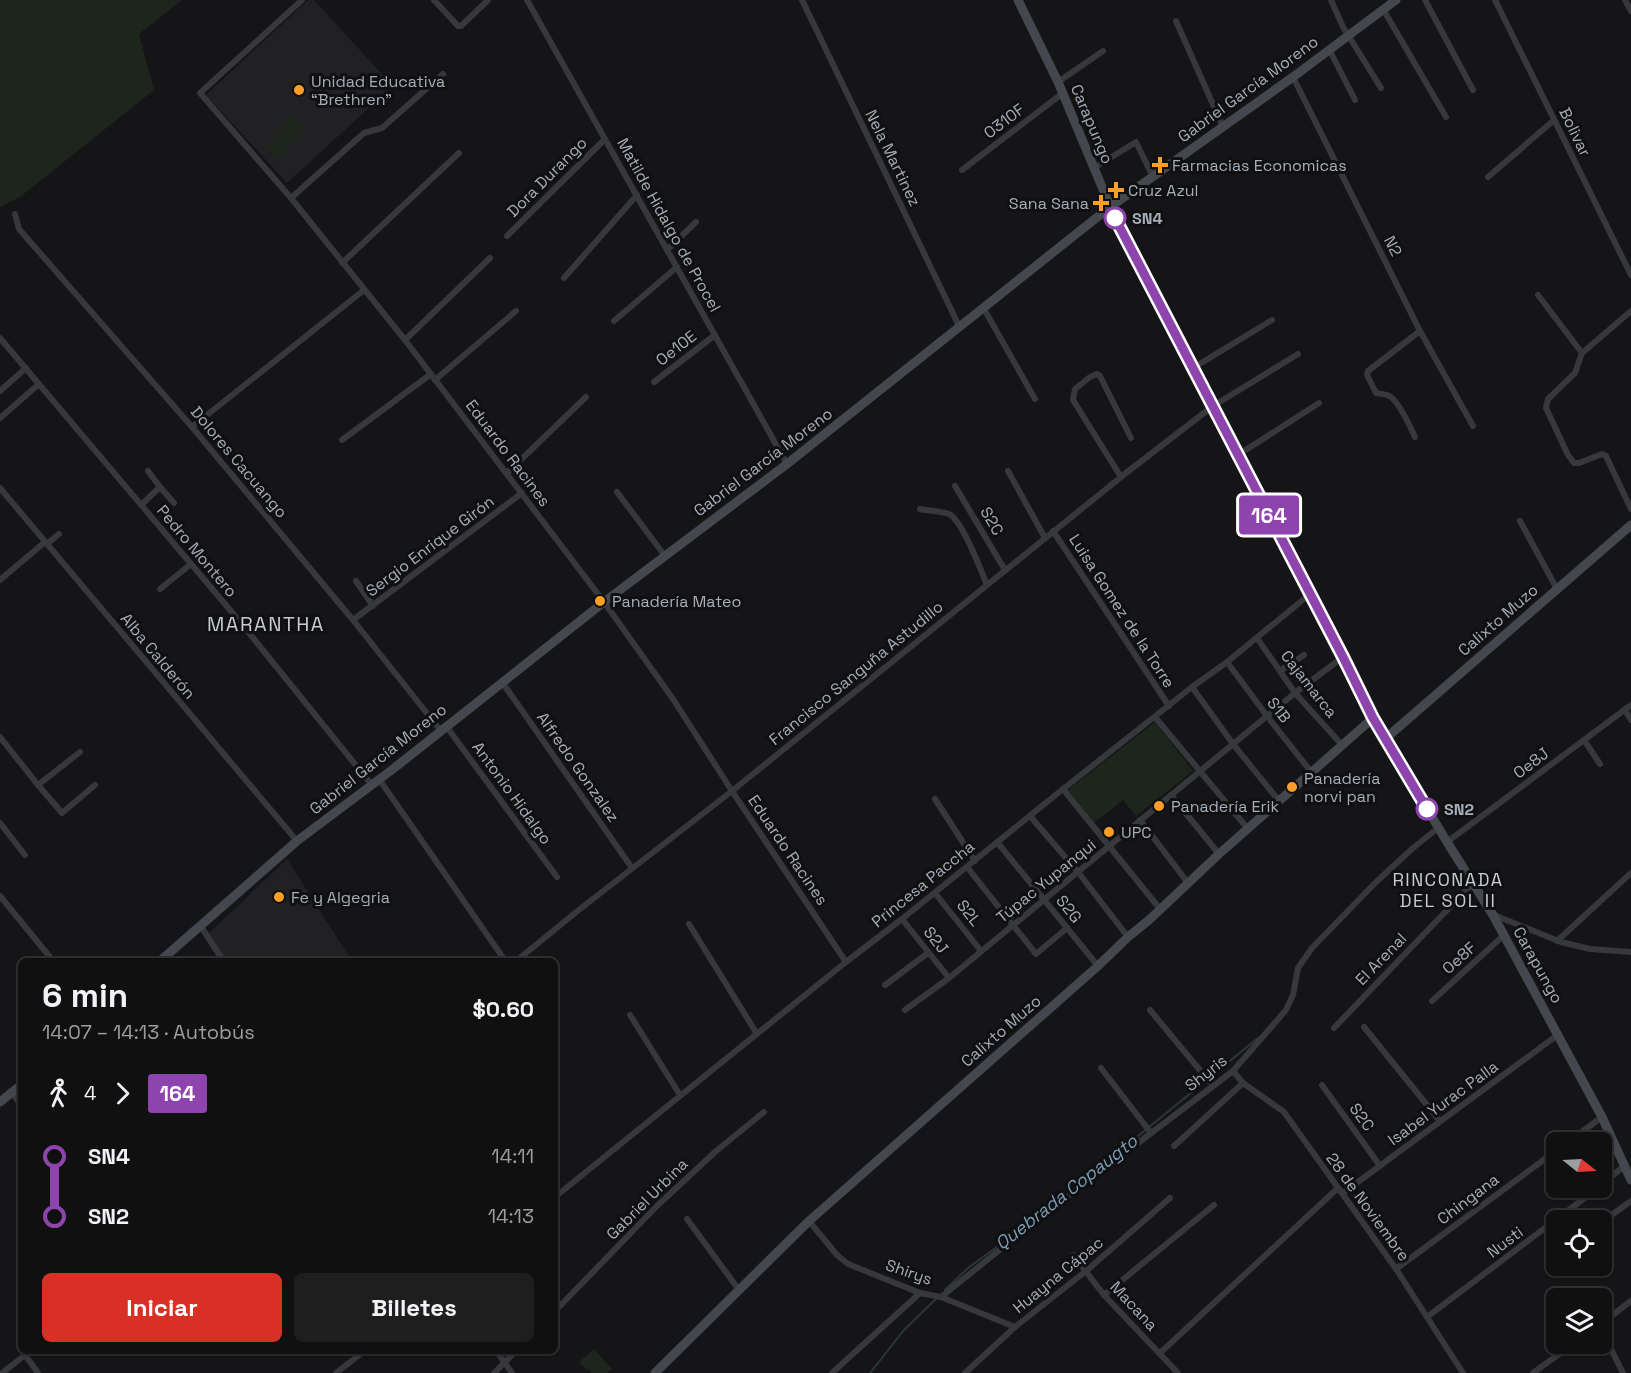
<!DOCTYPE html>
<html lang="es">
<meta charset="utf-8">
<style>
:root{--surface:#101011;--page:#1e1e1f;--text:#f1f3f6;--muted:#9c9d9f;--line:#303031;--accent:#d93025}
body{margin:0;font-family:"Space Grotesk",sans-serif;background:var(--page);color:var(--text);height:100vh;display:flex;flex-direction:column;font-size:22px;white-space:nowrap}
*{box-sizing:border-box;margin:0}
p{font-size:20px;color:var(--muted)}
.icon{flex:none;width:33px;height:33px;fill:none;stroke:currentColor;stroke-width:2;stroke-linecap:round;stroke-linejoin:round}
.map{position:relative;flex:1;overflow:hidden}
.sheet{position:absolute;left:18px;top:958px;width:540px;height:396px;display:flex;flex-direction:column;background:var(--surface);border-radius:9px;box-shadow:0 2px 4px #0004,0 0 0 2px var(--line)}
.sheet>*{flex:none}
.badge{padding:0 12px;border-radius:4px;font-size:21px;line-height:39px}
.needle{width:39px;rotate:108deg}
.fabs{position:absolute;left:1546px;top:1132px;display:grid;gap:12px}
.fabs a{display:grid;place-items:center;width:66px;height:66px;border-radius:9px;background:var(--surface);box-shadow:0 2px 4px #0004,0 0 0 2px var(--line);font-size:30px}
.map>.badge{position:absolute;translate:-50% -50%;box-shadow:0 0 0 3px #fff}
.legs{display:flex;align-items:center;gap:9px;height:66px;padding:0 24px;font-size:20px}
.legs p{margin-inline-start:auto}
.head{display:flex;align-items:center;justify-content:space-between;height:102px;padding:0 24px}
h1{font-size:33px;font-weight:600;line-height:45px}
.primary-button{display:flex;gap:12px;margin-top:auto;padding:12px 24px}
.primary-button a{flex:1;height:69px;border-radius:9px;background:var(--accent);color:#fff;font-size:24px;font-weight:600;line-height:69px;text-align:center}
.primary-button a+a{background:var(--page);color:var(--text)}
ul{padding:0 24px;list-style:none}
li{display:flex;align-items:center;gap:21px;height:60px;font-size:22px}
li i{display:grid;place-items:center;width:9px;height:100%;margin:0 8px;background:currentColor}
li i::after{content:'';width:15px;height:15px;margin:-8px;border:4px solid;border-radius:50%;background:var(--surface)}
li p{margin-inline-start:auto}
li:first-child i{background:linear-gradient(#0000 50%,currentColor 0)}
li:last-child i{background:linear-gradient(currentColor 50%,#0000 0)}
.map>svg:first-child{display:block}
.built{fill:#212124}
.green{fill:#1d251d}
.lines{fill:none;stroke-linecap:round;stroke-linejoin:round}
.stream{stroke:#2a363c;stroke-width:2}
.street{stroke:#36383c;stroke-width:6}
.secondary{stroke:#44474d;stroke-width:9}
.line-1-casing{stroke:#fff;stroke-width:14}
.line-1{stroke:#8e44ad;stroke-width:9}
.poi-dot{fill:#fd9f27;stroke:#101012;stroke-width:2}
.stop-1-dot{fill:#fff;stroke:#8e44ad;stroke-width:3}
.labels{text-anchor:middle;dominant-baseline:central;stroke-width:6;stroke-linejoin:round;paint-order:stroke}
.poi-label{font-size:16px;fill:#a6aeb8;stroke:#101012;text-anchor:start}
.street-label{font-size:16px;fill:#a6aeb8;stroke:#101012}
.stop-label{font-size:16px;font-weight:bold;fill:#a6aeb8;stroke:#101012;text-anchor:start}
.neighbourhood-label{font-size:18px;letter-spacing:1.5px;fill:#c7ccd4;stroke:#101012}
.water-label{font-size:18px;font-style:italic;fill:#7ba0b5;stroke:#101012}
.quarter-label{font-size:20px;letter-spacing:1.5px;fill:#c7ccd4;stroke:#101012}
</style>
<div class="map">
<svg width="1631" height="1373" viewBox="0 0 1631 1373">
<rect width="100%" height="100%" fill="#151517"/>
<g class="built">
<polygon points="308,0 314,0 393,86 287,183 206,95"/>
<polygon points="287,859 352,961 224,961 207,935"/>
</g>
<g class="green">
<polygon points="0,0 182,0 139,34 154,90 20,197 0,207"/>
<polygon points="293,115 306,129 280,159 265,148"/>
<polygon points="1155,722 1193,771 1136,816 1123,800 1094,823 1068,790"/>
<polygon points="594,1349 612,1369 607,1373 592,1373 589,1369 587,1370 579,1362"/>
</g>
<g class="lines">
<g class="stream">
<polyline points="1077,1186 1258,1038"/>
<polyline points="945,1290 968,1268 1020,1230"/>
<polyline points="870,1373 904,1330 937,1298"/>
</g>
<g class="street">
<polyline points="302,0 200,93 291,198 405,340 604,602 673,699 732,791 846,962"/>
<polyline points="434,0 458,26 461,26 488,0"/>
<polyline points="527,0 787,464"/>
<polyline points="802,0 960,328"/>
<polyline points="1331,0 1343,27 1381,88"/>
<polyline points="1425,0 1473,90"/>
<polyline points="1495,0 1631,275"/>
<polyline points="1625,0 1631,11"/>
<polyline points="1383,9 1446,117"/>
<polyline points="1176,21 1223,127"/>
<polyline points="1329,49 1355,100"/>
<polyline points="1293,77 1420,331 1473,426"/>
<polyline points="1058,82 1103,51"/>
<polyline points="1094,168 1136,142 1153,177"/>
<polyline points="962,170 1063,93"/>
<polyline points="1488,177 1554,120"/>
<polyline points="291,198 364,133 382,128 443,74"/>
<polyline points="15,214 19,229 192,427 353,620 441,731"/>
<polyline points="507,236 605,139"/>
<polyline points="667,250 696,222"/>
<polyline points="342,263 459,153"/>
<polyline points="564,278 637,195"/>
<polyline points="1538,295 1582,353"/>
<polyline points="984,309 1035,399"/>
<polyline points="1631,311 1582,353 1575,373 1548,399 1546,408 1568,455 1574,463 1579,463 1602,454 1606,456 1631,509"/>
<polyline points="614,321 677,267"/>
<polyline points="0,338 241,623 371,784"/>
<polyline points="405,340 490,258"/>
<polyline points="1193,368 1272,320"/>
<polyline points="435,380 516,311"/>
<polyline points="654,382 715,335"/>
<polyline points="0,391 26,368"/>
<polyline points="0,418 39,384"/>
<polyline points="192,427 364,290"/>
<path d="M 1415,437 C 1410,426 1400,404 1391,397 C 1387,394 1381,394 1376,393 L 1367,375 L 1368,371 L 1420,331"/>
<polyline points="342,440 431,374"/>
<polyline points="1238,455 1319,403"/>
<polyline points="148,471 160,487"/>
<polyline points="1008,471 1045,538"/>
<polyline points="507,473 586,397"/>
<polyline points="1121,477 1073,400 1075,389 1090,377 1097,374 1100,376 1131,438"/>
<polyline points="955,486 1005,570"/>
<polyline points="0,488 297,841"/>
<polyline points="617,492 665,556"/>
<polyline points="141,505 160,487 174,503"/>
<path d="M 920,509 C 929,511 940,511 949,514 C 962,520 981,570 987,585"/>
<polyline points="1520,521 1557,589"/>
<polyline points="1053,531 1169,706"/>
<polyline points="47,544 59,534"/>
<polyline points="0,580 45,542"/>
<polyline points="356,581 373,606"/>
<polyline points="160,589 191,564"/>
<polyline points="353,620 522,493"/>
<polyline points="1257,638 1295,693 1342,745"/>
<polyline points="1227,662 1267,716 1312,773"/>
<polyline points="1280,671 1304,655"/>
<polyline points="502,682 632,868"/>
<polyline points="1192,687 1233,744 1279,801"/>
<polyline points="1625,710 1631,720"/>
<polyline points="1155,717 1248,829"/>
<polyline points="446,726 557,877"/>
<polyline points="0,737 38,785 62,813 95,785"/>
<polyline points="1584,740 1600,764"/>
<polyline points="379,779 506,962"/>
<polyline points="38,785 80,752"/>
<polyline points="1063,789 1160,909"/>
<polyline points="1171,795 1219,854"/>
<polyline points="935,799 975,861"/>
<polyline points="1030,816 1078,872 1128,937"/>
<polyline points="1140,820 1188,883"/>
<polyline points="0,823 25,855"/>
<polyline points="997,842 1098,966"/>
<polyline points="1447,842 1631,705"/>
<polyline points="967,867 1036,954 1067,928"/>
<polyline points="935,893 981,951"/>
<polyline points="0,896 54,962"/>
<polyline points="1494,915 1561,942 1590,949 1631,952"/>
<polyline points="902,919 949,978"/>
<polyline points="689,924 757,1034"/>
<polyline points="200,925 224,962"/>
<polyline points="1557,941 1631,873"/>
<polyline points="515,962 580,909 732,791 1126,473 1213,406 1298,354"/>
<polyline points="885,985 928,953"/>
<polyline points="1432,1001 1504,935"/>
<polyline points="905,1010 949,978 1295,693 1343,657"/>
<polyline points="1150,1010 1213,1086"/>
<polyline points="630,1015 680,1095"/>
<polyline points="1364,1027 1440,1121"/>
<polyline points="1334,1028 1473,883"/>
<polyline points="1101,1068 1151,1133"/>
<polyline points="1233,1071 1243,1083 1284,1112 1396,1269 1463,1373"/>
<polyline points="1322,1085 1380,1166"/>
<polyline points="12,1092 21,1106"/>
<polyline points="1567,1143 1602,1117"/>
<polyline points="1174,1146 1243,1083"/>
<polyline points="1602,1185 1625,1165"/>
<polyline points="1343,1193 1559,1034"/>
<polyline points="555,1197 846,962 902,919 1063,789 1192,687 1227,662 1310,594"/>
<polyline points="687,1219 739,1290"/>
<polyline points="809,1221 837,1255 848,1264 920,1293 941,1297 1015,1327"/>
<polyline points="1602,1222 1631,1201"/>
<polyline points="1073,1255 1104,1295 1178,1373"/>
<polyline points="1396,1269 1557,1150"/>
<polyline points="1104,1295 1214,1205"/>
<polyline points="941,1297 1043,1215 1233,1071 1286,1010 1293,995 1298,968 1312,948 1375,883 1413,848 1438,828"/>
<polyline points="555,1311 658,1205 715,1152 764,1112"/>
<polyline points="1427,1317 1598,1188"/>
<polyline points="1602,1323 1631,1301"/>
<polyline points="1602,1331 1623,1373"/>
<polyline points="497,1352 512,1373"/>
<polyline points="1160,1353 1338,1188"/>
<polyline points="25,1355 38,1373"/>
<polyline points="2,1373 29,1352"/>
<polyline points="336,1373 363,1352"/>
<polyline points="494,1373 515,1352"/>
<polyline points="832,1373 920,1293"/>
<polyline points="965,1373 1015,1327 1086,1271 1170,1198"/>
<polyline points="1533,1373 1573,1344"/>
</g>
<g class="secondary">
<polyline points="1018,0 1058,82 1115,218 1343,657 1373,718 1447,842 1493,915 1602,1117 1631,1180"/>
<polyline points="1385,739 1631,525"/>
<polyline points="159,962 297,841 393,769 604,602 787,464 1110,207 1293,77 1396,0"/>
<polyline points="0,1102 21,1085"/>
<polyline points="655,1373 809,1221 1098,966 1128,937 1149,920 1219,854 1373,718"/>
</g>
</g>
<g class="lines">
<g class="line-1-casing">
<polyline id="line-1" points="1115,218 1343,657 1373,718 1427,809"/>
</g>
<use href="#line-1" class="line-1"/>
</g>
<g class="poi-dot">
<circle cx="299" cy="90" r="6"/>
<path d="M1157 156h6v6h6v6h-6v6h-6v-6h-6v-6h6z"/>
<path d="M1113 181h6v6h6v6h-6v6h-6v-6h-6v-6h6z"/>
<path d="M1098 194h6v6h6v6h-6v6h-6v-6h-6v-6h6z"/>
<circle cx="600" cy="601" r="6"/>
<circle cx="1292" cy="787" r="6"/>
<circle cx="1159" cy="806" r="6"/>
<circle cx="1109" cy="832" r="6"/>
<circle cx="279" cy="897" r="6"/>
</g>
<g class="stop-1-dot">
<circle cx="1115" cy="218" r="10"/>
<circle cx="1427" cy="809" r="10"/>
</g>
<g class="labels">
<g class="poi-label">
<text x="311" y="81">Unidad Educativa<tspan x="311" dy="18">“Brethren”</tspan></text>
<text x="1172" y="165">Farmacias Economicas</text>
<text x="1128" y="190">Cruz Azul</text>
<text x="1089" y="203" text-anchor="end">Sana Sana</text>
<text x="612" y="601">Panadería Mateo</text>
<text x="1304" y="778">Panadería<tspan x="1304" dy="18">norvi pan</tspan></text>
<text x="1171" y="806">Panadería Erik</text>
<text x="1121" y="832">UPC</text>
<text x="291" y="897">Fe y Algegria</text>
</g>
<g class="street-label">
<text transform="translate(1248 89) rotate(-36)">Gabriel García Moreno</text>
<text transform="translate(1004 121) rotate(-37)">O310F</text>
<text transform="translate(1092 124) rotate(67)">Carapungo</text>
<text transform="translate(1575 132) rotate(64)">Bolivar</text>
<text transform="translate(893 158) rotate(64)">Nela Martinez</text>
<text transform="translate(547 177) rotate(-45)">Dora Durango</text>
<text transform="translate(669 225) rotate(61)">Matilde Hidalgo de Procel</text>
<text transform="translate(1393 246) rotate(63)">N2</text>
<text transform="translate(676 348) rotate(-38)">Oe10E</text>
<text transform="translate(508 453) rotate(53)">Eduardo Racines</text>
<text transform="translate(239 462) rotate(50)">Dolores Cacuango</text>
<text transform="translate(763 462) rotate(-37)">Gabriel García Moreno</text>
<text transform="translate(992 521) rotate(60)">S2C</text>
<text transform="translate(430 546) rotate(-37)">Sergio Enrique Girón</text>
<text transform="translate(197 551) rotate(50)">Pedro Montero</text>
<text transform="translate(1122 611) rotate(57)">Luisa Gomez de la Torre</text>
<text transform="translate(1498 620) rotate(-41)">Calixto Muzo</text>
<text transform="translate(158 656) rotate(50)">Alba Calderón</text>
<text transform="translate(856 673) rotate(-39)">Francisco Sanguña Astudillo</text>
<text transform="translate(1309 684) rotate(52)">Cajamarca</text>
<text transform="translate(1279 710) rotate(52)">S1B</text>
<text transform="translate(378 759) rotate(-38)">Gabriel García Moreno</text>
<text transform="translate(1531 763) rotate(-37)">Oe8J</text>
<text transform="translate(578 767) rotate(55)">Alfredo Gonzalez</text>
<text transform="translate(512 793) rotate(54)">Antonio Hidalgo</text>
<text transform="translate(788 850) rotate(56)">Eduardo Racines</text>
<text transform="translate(1046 881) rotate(-39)">Túpac Yupanqui</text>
<text transform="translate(923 884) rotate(-39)">Princesa Paccha</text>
<text transform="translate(1069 909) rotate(51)">S2G</text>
<text transform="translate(969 913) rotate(52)">S2L</text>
<text transform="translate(936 940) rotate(52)">S2J</text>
<text transform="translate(1459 958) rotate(-42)">Oe8F</text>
<text transform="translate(1381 959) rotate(-46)">El Arenal</text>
<text transform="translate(1538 965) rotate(61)">Carapungo</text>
<text transform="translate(1001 1031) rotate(-41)">Calixto Muzo</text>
<text transform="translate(1206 1073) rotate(-38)">Shyris</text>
<text transform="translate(1443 1103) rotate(-36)">Isabel Yurac Palla</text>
<text transform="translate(1362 1117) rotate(54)">S2C</text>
<text transform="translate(647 1199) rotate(-45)">Gabriel Urbina</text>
<text transform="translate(1468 1199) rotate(-37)">Chingana</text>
<text transform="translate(1368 1207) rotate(54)">28 de Noviembre</text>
<text transform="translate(1505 1242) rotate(-37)">Nusti</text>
<text transform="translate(909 1272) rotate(19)">Shirys</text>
<text transform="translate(1058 1275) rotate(-39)">Huayna Cápac</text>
<text transform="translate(1134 1306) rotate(47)">Macana</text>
</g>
<g class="stop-label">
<text x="1132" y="218">SN4</text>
<text x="1444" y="809">SN2</text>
</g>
<g class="neighbourhood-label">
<text x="1448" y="879">RINCONADA<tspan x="1448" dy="21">DEL SOL II</tspan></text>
</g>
<g class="water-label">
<text transform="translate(1066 1192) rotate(-38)">Quebrada Copaugto</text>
</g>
<g class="quarter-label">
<text x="266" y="624">MARANTHA</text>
</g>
</g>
</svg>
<div class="fabs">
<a><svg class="needle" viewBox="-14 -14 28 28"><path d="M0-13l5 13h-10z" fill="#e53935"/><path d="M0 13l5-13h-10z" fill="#9c9d9f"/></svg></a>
<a><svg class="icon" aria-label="locate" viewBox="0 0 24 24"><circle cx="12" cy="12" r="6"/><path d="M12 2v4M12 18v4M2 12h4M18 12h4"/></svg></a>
<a><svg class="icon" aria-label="layers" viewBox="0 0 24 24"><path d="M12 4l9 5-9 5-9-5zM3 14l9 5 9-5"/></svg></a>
</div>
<b class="badge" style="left:1269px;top:515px;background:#8e44ad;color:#fff">164</b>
<section class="sheet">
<div class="head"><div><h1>6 min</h1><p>14:07 – 14:13 · Autobús</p></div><b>$0.60</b></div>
<div class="legs"><svg class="icon" aria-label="walk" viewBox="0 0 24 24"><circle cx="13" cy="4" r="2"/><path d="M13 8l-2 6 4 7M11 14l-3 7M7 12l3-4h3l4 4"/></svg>4<svg class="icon" aria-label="forward" viewBox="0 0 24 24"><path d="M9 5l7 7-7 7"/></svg><b class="badge" style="background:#8e44ad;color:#fff">164</b></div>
<ul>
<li><i style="color:#8e44ad"></i><b>SN4</b><p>14:11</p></li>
<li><i style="color:#8e44ad"></i><b>SN2</b><p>14:13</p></li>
</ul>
<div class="primary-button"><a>Iniciar</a><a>Billetes</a></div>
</section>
</div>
